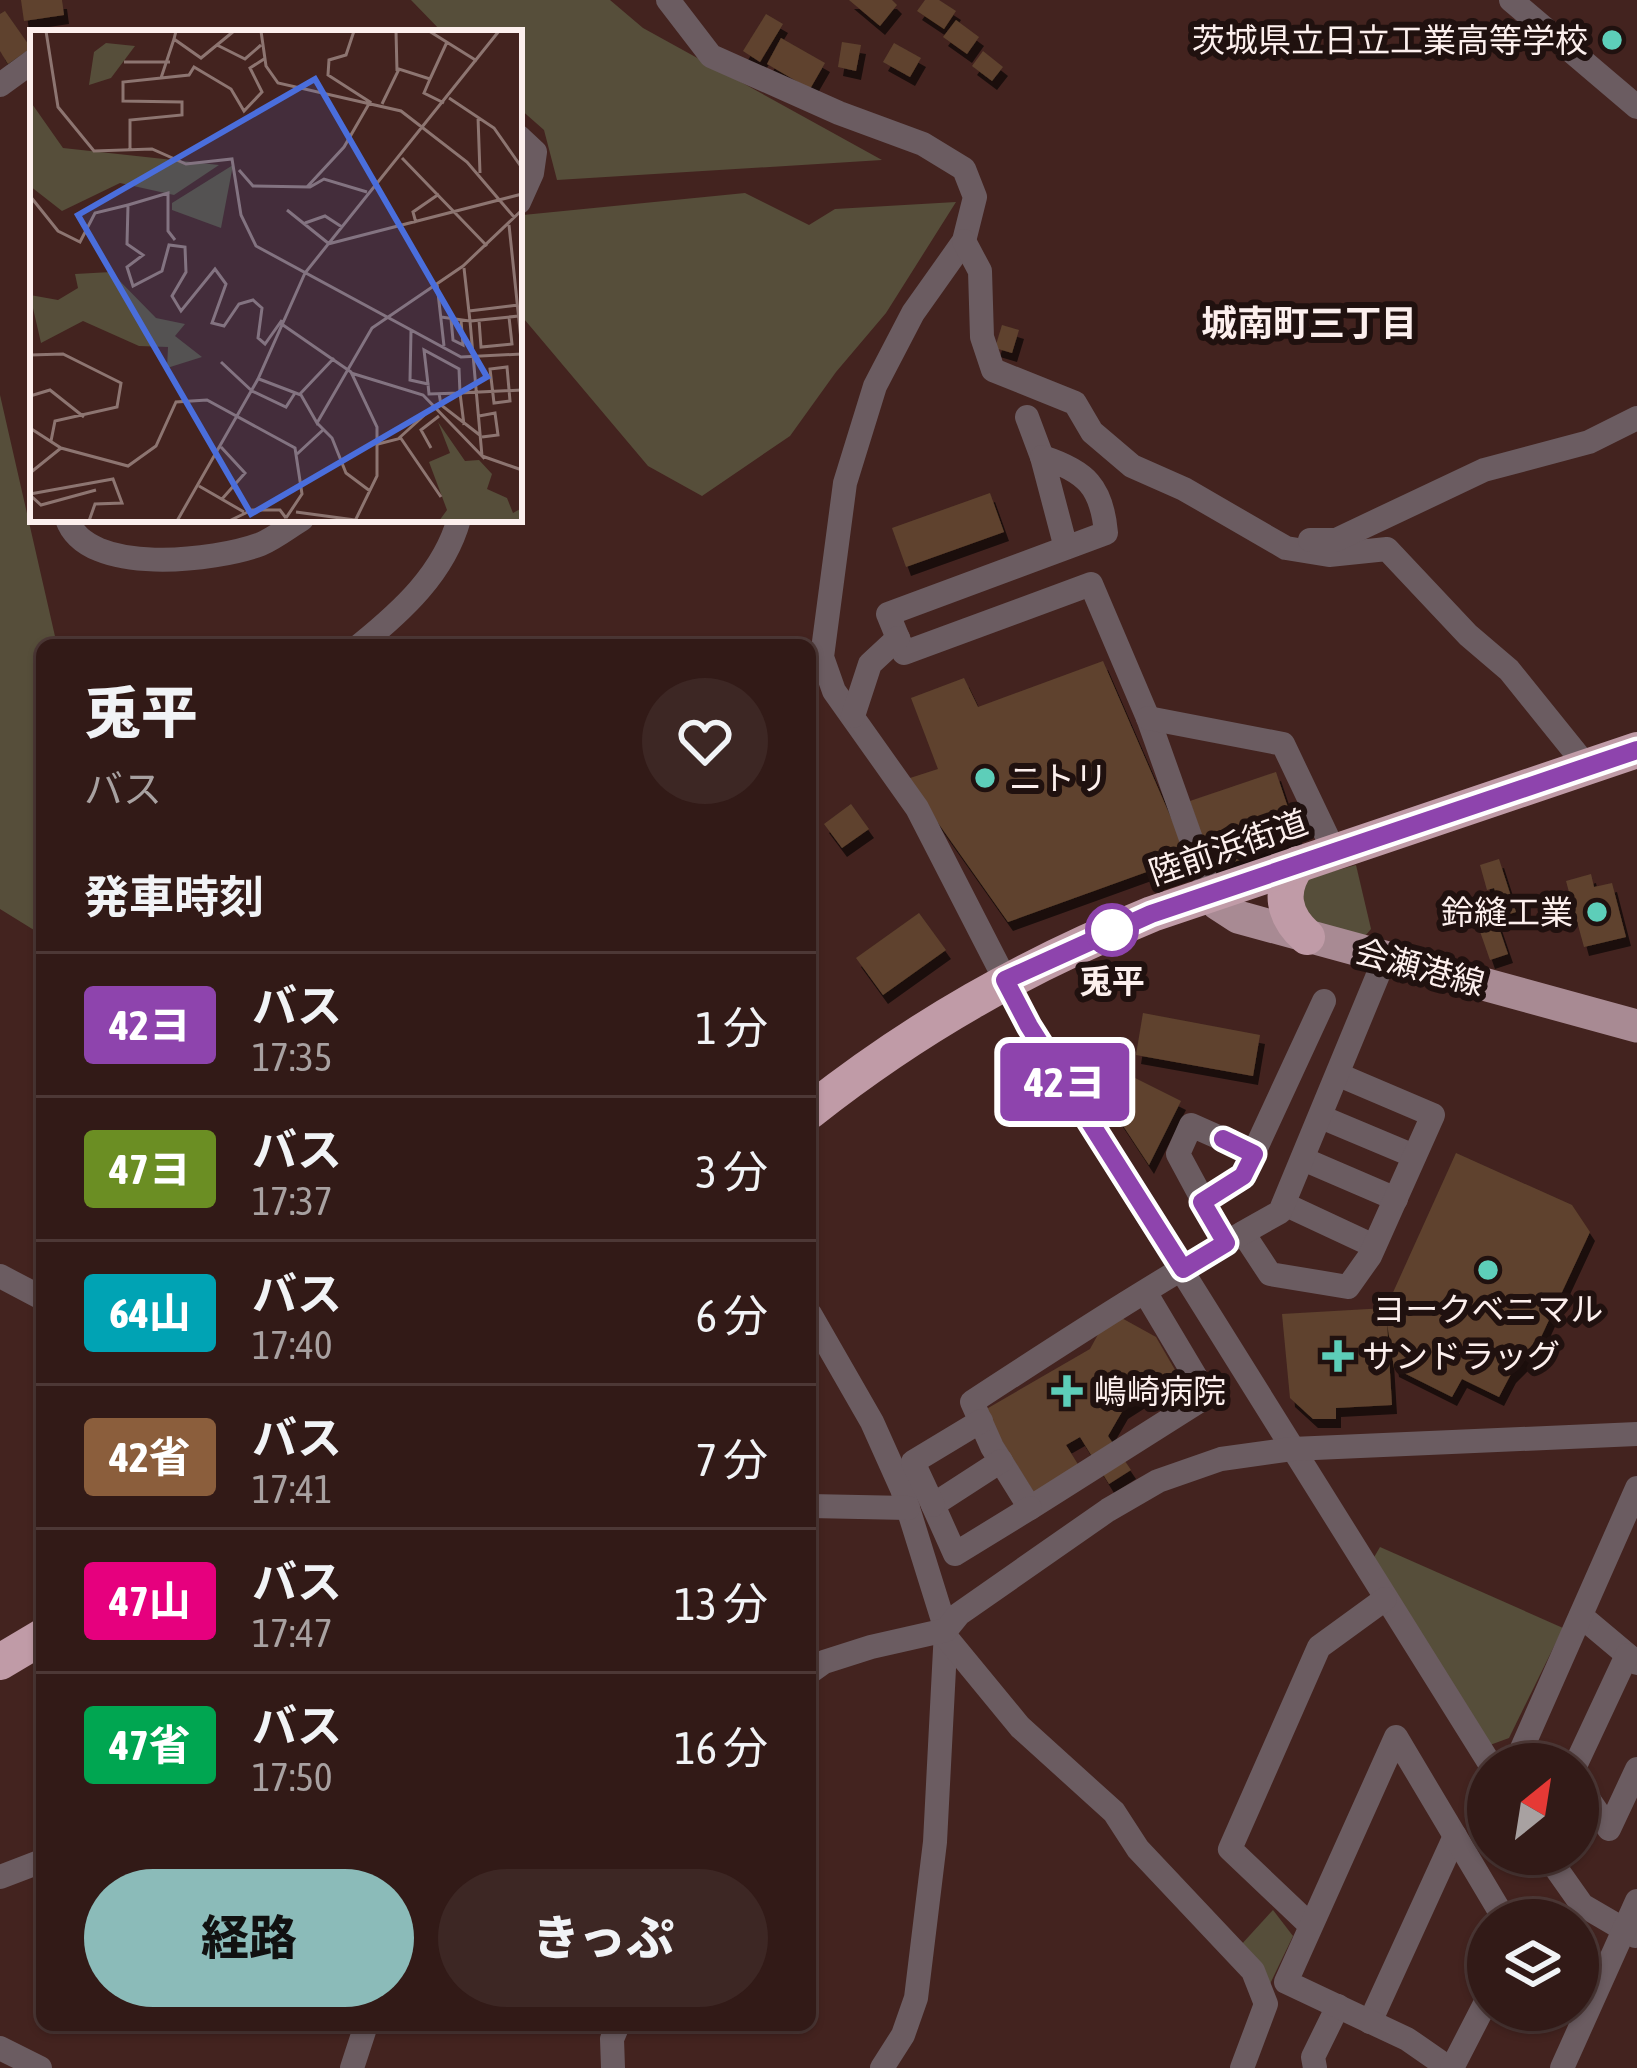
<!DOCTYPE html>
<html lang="ja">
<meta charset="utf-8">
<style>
:root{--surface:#321a17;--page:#3d2724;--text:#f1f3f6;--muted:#a8a1a1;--line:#4d3836;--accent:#8bbbb9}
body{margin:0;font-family:"Asap Condensed","Noto Sans JP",sans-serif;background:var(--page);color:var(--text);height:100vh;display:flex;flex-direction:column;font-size:45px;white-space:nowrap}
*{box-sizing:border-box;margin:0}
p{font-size:39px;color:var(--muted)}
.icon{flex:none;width:66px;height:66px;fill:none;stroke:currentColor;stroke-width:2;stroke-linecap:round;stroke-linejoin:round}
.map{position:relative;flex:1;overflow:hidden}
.side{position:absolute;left:36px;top:639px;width:780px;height:1392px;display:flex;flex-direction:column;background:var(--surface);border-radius:18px;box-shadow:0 3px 9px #0004,0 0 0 3px var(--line)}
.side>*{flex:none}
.badge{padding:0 24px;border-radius:9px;font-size:42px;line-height:78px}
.needle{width:78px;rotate:30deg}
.controls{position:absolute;left:1467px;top:1743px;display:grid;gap:24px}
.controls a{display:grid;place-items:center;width:132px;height:132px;border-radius:50%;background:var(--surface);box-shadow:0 3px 9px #0004,0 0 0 3px var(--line);font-size:60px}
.map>.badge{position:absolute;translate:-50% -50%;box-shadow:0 0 0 6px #fff}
h2{padding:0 48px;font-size:45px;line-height:108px}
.round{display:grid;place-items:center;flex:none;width:126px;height:126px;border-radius:63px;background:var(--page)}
.overview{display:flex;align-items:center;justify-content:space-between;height:204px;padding:0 48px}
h1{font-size:57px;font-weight:800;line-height:90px}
.action{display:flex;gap:24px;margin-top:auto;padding:24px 48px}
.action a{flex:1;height:138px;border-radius:72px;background:var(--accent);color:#111;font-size:48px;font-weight:800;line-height:138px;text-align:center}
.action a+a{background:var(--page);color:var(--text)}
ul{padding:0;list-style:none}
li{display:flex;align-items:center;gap:36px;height:144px;padding:0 48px;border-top:3px solid var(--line)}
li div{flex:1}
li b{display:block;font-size:45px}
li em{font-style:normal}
li .badge{min-width:132px;font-weight:700;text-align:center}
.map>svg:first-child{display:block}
.green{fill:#564e3a}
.building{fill:#5e432e;filter:url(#shadow)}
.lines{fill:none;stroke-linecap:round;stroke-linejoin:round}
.minor{stroke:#6b5c61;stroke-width:24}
.major{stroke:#a88a93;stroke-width:33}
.highway{stroke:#c09ba7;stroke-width:36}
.line-casing{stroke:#fff;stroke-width:27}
.line{stroke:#8e44ad;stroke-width:18}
.poi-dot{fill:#5dceb9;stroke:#20110f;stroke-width:4.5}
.stop-dot{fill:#fff;stroke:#8e44ad;stroke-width:6}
.labels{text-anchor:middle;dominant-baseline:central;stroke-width:12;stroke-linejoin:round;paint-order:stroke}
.poi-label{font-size:33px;fill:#fcefed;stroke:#20110f;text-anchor:start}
.street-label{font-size:33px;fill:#fcefed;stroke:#20110f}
.stop-label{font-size:33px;font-weight:bold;fill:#fcefed;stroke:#20110f}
.neighbourhood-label{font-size:36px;font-weight:bold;fill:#fcefed;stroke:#20110f}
.inset-road{fill:none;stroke:#8d7571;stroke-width:3}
.view{fill:#4a6edc;fill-opacity:0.15;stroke:#4a6edc;stroke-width:6}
.inset-edge{fill:none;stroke:#fcefed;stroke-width:6}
</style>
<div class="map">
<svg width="1637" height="2068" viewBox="0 0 1637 2068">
<defs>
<filter id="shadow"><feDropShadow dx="5" dy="9" stdDeviation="0" flood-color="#0009"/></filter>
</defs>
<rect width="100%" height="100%" fill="#43231f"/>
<g class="green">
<polygon points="411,0 610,0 643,28 882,160 557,180 544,130 519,108 519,33 443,33"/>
<polygon points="745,193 809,225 835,209 956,202 886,313 836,372 790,436 702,496 648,466 519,313 519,223 523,215"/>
<polygon points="0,395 57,645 42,645 42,935 0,909"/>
<polygon points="1356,865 1371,929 1360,942 1310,928 1298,902 1302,880"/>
<polygon points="1380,1547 1563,1628 1509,1738 1490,1745 1373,1559"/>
<polygon points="1273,1910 1293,1936 1269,1986 1240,1946"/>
</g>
<g class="building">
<polygon points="21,0 62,0 64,15 24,21"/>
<polygon points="849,0 892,0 897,5 880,26"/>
<polygon points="925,0 939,0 956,11 944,29 917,11"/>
<polygon points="5,11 31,48 8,64 0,51 0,14"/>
<polygon points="766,14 783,24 760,62 743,51"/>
<polygon points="956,20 979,37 967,54 943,37"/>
<polygon points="781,38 825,63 810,89 767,64"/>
<polygon points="842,42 861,45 856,71 838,67"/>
<polygon points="894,43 921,58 910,77 883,62"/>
<polygon points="983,51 1003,67 992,81 972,66"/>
<polygon points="1002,325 1019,330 1012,353 995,348"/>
<polygon points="990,493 1004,532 906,567 892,528"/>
<polygon points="1103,661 1188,857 1008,922 907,779 938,769 911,698 964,678 978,707"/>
<polygon points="1276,772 1299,840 1213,869 1190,801"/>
<polygon points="851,804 869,829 842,848 824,824"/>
<polygon points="1499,859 1516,912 1503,916 1494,888 1487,890 1480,865"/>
<polygon points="1591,874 1594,887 1612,883 1626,937 1584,947 1566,881"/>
<polygon points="919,913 946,950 883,995 856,958"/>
<polygon points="1494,913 1508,954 1490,960 1476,920"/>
<polygon points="1143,1013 1260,1035 1253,1076 1136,1055"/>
<polygon points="1121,1071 1181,1101 1149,1165 1106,1100"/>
<polygon points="1456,1153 1572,1205 1590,1232 1535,1350 1511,1374 1499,1397 1462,1379 1452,1397 1394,1368 1387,1323 1392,1405 1336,1408 1336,1419 1313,1419 1290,1398 1282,1314 1386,1308"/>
<polygon points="1118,1316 1156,1337 1178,1375 1123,1410 1108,1436 1131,1470 1109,1484 1080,1437 1066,1445 1079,1466 1035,1494 983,1411 1090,1349 1106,1320"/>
</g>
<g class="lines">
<g class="minor">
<polyline points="668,0 711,56 839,113 923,144 964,169 975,197 964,241 913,313 875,386 845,483 822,657 834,691 917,808 1029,1026 1490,1764"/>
<polyline points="1511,0 1637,107"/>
<polyline points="0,85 33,61"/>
<polyline points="519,137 535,152 532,173 519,202"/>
<polyline points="964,241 980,271 982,337 993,370 1075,403 1092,432 1132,466 1184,489 1286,548 1329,555 1387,549 1468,635 1509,670 1588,768"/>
<polyline points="1027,417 1042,457"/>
<path d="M 67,519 C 87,577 216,561 261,544 C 275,538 289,527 302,519"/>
<polyline points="1310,540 1336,540 1484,470 1589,442 1637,418"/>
<path d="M 1066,548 L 1042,457 C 1086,471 1102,487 1106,533 L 888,614 L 904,653 L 1091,584 L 1148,718 L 1211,895"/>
<path d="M 360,645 C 402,611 444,573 459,519"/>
<polyline points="853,716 870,664 898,638"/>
<polyline points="1148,718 1283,744 1335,853"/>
<polyline points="1321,1117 1414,1156"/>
<polyline points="1303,1159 1396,1199"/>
<polyline points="1202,1202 1243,1176 1324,1001"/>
<polyline points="1284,1204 1374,1246"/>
<polyline points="1243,1233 1270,1274 1348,1287 1370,1256 1433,1115 1339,1075"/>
<polyline points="1226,1243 1178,1154 1191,1125 1254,1153"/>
<polyline points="0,1276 42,1298"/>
<path d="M 1145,1292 L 1207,1396 L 1030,1508 L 992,1447 L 972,1402 C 1073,1336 1175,1270 1280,1212 L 1385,958"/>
<polyline points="810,1314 872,1422 902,1489 946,1630 935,1842 916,1998 903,2035 882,2068"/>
<polyline points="1001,1461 933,1505 955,1554 1030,1508"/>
<polyline points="933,1505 913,1462 981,1421"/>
<polyline points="810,1506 908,1508"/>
<polyline points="1581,1616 1637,1663"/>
<polyline points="946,1637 1020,1727 1114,1812 1138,1849 1253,1971 1266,2004 1242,2068"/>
<polyline points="810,1672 824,1662 871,1647 946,1630 959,1614 1108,1510 1158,1481 1221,1459 1292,1449 1637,1434"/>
<polyline points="1515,1764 1637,1488"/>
<polyline points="1576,1764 1627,1655"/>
<polyline points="1578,1784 1609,1829 1637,1769"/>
<polyline points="1546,1854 1582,1905 1635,1936"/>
<polyline points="0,1877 42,1861"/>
<polyline points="1310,1925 1230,1849 1319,1647 1385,1599"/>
<polyline points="1370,2022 1455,1836"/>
<polyline points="0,2048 40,2068"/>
<polyline points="352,2068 366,2025"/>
<polyline points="613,2068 612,2039 618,2025"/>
<polyline points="1315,2068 1313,2057 1338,2006"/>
<polyline points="1449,2068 1407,2039 1286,1982 1396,1737 1505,1920"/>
<polyline points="1452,2068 1488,1998"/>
<polyline points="1562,2068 1637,1901"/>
</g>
<polyline class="major" points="1211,895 1218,904 1238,917 1637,1026"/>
<g class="highway">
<path d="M 1298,864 C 1278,890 1283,916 1307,937"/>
<path d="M 810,1111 C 918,1026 1025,966 1152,914 L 1637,750"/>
<polyline points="0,1662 42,1637"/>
</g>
</g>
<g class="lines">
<g class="line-casing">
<polyline id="line" points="1223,1139 1254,1154 1243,1176 1202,1202 1226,1243 1183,1269 1029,1026 1005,980 1151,914 1637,750"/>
</g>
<use href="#line" class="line"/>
</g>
<g class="poi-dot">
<circle cx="1612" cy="40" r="12"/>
<circle cx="985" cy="778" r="12"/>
<circle cx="1597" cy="912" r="12"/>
<circle cx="1488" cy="1270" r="12"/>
<path d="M1332 1338h12v12h12v12h-12v12h-12v-12h-12v-12h12z"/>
<path d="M1061 1373h12v12h12v12h-12v12h-12v-12h-12v-12h12z"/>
</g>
<circle class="stop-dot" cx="1112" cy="930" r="24"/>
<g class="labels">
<g class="poi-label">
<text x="1588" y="40" text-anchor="end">茨城県立日立工業高等学校</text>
<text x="1009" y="778">ニトリ</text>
<text x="1573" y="912" text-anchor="end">鈴縫工業</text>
<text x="1488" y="1309" text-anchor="middle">ヨークベニマル</text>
<text x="1362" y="1356">サンドラッグ</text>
<text x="1094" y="1391">嶋崎病院</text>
</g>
<g class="street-label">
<text transform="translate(1228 847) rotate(-19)">陸前浜街道</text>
<text transform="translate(1420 967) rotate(15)">会瀬港線</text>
</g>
<g class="stop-label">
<text x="1112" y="981">兎平</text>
</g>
<g class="neighbourhood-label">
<text x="1309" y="323">城南町三丁目</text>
</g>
</g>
<g transform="translate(30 30)">
<rect width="492" height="492" fill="#43231f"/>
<path d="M 76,13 L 105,16 L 81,48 L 59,55 L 64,22 ZM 0,71 L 33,118 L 189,135 L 144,165 L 90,153 L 32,181 L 0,156 ZM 203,135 L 191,198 L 142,180 L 142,173 ZM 81,242 L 126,288 L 155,294 L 145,306 L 172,327 L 137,338 L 138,317 L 109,316 L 53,291 L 11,313 L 0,265 L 28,270 L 48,258 L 45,244 ZM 408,392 L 435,431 L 449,430 L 462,444 L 457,459 L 477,468 L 483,483 L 492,478 L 492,491 L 409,491 L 417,480 L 399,432 L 420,423 Z" fill="#564e3a"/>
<path class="inset-road" d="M 16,1 L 28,77 L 64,121 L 122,119 L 156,134 L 202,129 L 211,185 L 226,216 L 431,327 L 492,324M 146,1 L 144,9 L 171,28 L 204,1M 231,1 L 236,36 L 248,53 L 371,81 L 437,132 L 484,187M 366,1 L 367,41M 399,1 L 447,31M 187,15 L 215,29 L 231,15M 94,32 L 140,32M 131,48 L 144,9M 400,49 L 417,12M 419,68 L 464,98 L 492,138M 352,74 L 369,39 L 400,49 L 394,63 L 414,73M 448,87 L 450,143M 100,121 L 100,90 L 152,85 L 152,72 L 93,71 L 93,52 L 159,45 L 164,37 L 201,59 L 214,81 L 232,62 L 220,38 L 234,29M 372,128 L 457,216M 209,140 L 223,156 L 280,157 L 294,149 L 337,162M 277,157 L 314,117 L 340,72 L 298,45 L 299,30 L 316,25 L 324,1M 0,166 L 28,201 L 50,212 L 65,183 L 98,175 L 97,214 L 113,225 L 97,237 L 103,256 L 132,241 L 139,215 L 155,217 L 156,242 L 142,266 L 151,281 L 185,239 L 196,254 L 182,293 L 194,296 L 209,274 L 223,270 L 232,278 L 228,308 L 235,314 L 252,290M 98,175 L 138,163 L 138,201 L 145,210M 257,180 L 298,213M 275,193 L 295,186 L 312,197M 386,193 L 383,182 L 409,164M 479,195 L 492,319M 298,214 L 492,164M 434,238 L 440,291 L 489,286M 407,254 L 414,316M 439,281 L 488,275M 421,289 L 423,310 L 433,315 L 431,290M 449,290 L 451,317 L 482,314 L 479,287M 253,295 L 321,342 L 347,397 L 347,446 L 325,491M 381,301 L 380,350 L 398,354 L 394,320 L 429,339 L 430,363 L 399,364 L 398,354M 0,325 L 33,324 L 91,353 L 87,377 L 25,391 L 21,411M 191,332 L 222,361 L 256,377 L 265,363M 477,337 L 480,371 L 464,373 L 460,339 ZM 321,343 L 393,365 L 452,426 L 440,291 L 411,287M 229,349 L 271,365 L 287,393 L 342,298 L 433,236 L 492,180M 409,363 L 411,375 L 451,406M 269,365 L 304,328M 0,366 L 20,360 L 54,387M 449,386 L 465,383 L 468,405 L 452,407M 287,393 L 302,408 L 316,443 L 340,461M 434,395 L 430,363 L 492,360M 0,398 L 31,418 L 98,436 L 126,416 L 146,372 L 177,370 L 265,418 L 272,464 L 256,488M 370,407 L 411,467M 348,414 L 368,409 L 400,380M 191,417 L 215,443 L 192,469M 401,418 L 391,400 L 409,386M 267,424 L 294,399M 452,426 L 492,440M 0,443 L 31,418M 169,456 L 214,482M 0,464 L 83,449 L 92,473 L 65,474 L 59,491M 0,465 L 11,475 L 66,460M 266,482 L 325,490M 147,491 L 228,349 L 275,243 L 469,1M 199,491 L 222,480 L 250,480 L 256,488"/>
<path class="view" d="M 285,49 L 457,347 L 221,484 L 48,185 Z"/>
<rect width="492" height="492" class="inset-edge"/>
</g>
</svg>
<div class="controls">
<a><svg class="needle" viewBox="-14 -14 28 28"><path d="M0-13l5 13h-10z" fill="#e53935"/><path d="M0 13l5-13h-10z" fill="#a8a1a1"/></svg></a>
<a><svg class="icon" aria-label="layers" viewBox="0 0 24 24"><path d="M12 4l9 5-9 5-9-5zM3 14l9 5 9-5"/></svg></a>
</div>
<b class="badge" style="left:1065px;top:1082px;background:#8e44ad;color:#fff">42ヨ</b>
<section class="side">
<div class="overview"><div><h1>兎平</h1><p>バス</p></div><a class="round"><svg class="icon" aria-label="heart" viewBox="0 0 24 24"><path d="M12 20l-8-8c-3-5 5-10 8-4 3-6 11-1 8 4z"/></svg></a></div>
<h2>発車時刻</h2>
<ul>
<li><span class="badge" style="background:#8e44ad;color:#fff">42ヨ</span><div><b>バス</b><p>17:35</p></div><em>1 分</em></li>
<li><span class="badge" style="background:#6b8e23;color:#fff">47ヨ</span><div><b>バス</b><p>17:37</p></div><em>3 分</em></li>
<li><span class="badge" style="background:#00a3b4;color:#fff">64山</span><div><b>バス</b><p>17:40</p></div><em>6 分</em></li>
<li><span class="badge" style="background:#8b5e3c;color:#fff">42省</span><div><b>バス</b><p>17:41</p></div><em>7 分</em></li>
<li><span class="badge" style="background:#e6007e;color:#fff">47山</span><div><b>バス</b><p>17:47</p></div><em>13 分</em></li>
<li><span class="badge" style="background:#00a651;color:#fff">47省</span><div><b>バス</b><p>17:50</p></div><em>16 分</em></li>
</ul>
<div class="action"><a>経路</a><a>きっぷ</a></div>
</section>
</div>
